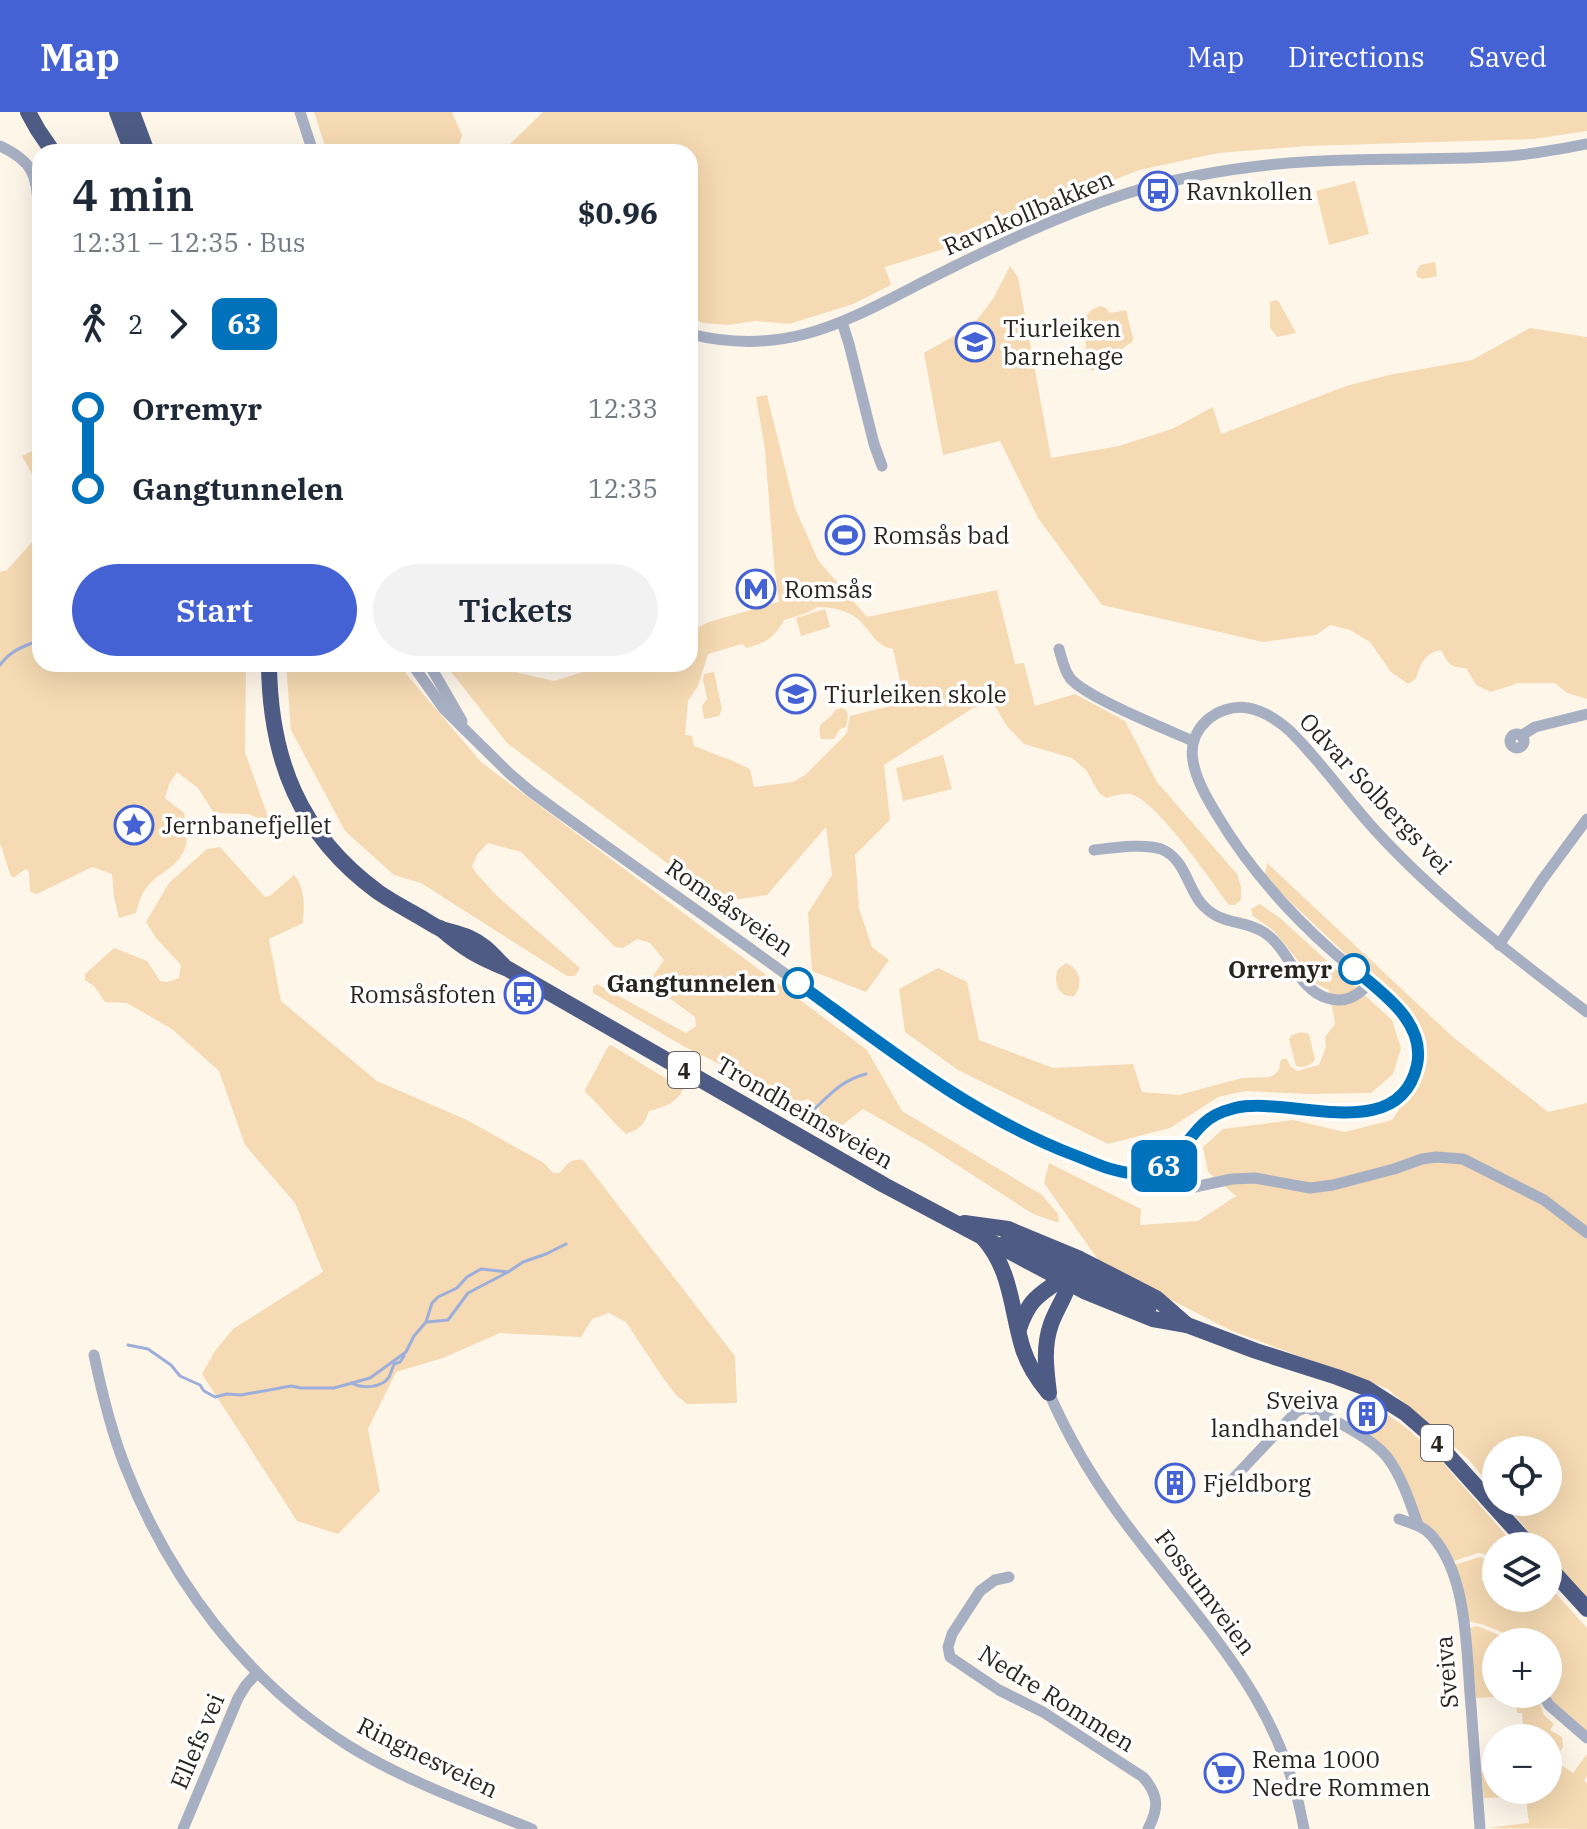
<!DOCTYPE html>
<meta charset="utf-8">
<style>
:root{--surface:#fff;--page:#f2f2f3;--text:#1f2937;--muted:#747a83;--accent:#4562d5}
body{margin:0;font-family:"IBM Plex Serif",serif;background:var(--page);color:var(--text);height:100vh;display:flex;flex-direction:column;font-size:30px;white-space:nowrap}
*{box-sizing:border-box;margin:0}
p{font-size:26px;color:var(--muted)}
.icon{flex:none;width:44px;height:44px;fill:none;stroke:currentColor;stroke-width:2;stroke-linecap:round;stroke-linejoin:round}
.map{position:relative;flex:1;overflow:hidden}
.details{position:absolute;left:32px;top:32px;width:666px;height:528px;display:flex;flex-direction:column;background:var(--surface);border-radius:24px;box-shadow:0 8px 32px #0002}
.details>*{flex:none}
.badge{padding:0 16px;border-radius:12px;font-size:28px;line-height:52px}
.tools{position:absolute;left:1482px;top:1324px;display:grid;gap:16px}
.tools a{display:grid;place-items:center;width:80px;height:80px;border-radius:50%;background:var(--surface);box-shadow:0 8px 32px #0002;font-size:40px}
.map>.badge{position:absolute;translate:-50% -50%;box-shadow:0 0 0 4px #fff}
.legs{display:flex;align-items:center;gap:12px;height:88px;padding:0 40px;font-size:26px}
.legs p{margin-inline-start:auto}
.overview{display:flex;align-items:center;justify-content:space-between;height:136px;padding:0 40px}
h1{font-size:44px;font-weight:600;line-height:60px}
.cta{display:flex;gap:16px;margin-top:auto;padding:16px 40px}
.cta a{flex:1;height:92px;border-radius:48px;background:var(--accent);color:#fff;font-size:32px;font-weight:600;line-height:92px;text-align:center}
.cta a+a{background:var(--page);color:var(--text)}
ul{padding:0 40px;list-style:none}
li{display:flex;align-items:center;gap:28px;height:80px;font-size:30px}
li i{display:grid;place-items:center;width:12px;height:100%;margin:0 10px;background:currentColor}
li i::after{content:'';width:20px;height:20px;margin:-10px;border:6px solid;border-radius:50%;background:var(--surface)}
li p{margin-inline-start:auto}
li:first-child i{background:linear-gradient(#0000 50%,currentColor 0)}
li:last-child i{background:linear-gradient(currentColor 50%,#0000 0)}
header{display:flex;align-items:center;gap:48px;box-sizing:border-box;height:112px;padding:0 40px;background:var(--accent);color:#fff}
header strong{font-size:38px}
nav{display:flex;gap:44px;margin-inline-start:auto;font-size:28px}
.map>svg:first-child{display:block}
.green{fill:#f5dab3;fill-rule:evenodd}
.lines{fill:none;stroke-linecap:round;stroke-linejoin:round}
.stream{stroke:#9daedb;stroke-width:3}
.minor{stroke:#a7afc3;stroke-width:11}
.highway{stroke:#4e5c85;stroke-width:16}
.line-1-casing{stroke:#fff;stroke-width:18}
.line-1{stroke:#0072bc;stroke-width:12}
.stop-1-dot{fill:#fff;stroke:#0072bc;stroke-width:4}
.labels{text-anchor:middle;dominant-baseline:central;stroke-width:7;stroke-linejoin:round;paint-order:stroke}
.shield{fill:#fff;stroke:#686664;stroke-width:2}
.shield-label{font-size:22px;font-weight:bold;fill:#282521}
.poi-label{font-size:24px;fill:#282521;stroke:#fff;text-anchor:start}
.street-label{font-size:24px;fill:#282521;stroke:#fff}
.stop-label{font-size:24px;font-weight:bold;fill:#282521;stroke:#fff;text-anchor:end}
</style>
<header>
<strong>Map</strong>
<nav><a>Map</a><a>Directions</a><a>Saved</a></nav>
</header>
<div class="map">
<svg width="1587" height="1717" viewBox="0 0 1587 1717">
<rect width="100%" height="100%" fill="#fff6ea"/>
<g class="green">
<polygon points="314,0 452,0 462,23 457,40 327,40"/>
<polygon points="543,0 1587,0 1587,19 1534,27 1307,34 1218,41 1139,58 1041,97 989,123 885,155 891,173 853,192 789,212 755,209 728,213 703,211 690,206 690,40 502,40"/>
<polygon points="1355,69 1369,122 1329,133 1316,79"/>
<polygon points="1435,150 1437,164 1423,167 1417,165 1416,160 1420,153"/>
<path d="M 1010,154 L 1018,165 L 1051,346 L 1119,334 L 1172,317 L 1213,295 L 1221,322 L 1346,274 L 1389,263 L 1472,248 L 1530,216 L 1587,225 L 1587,587 L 1567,581 L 1555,571 L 1518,571 L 1491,580 L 1476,573 L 1466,556 C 1450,556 1448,551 1441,538 C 1425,541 1420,552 1416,567 L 1408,572 L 1391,560 L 1370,530 L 1350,518 L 1330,513 L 1316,523 L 1263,530 L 1102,493 L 1038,406 L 1000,329 L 943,343 L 924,241 L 973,213 L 993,187 Z"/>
<polygon points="1276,188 1279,190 1296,221 1277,225 1270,215 1270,190"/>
<path d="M 1100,194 L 1106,196 L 1110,201 L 1126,198 L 1133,226 L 1133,229 L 1092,259 L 1088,254 L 1096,251 L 1094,244 L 1086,246 C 1090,226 1070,205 1100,194 Z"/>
<path d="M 767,283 L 795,396 L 818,448 L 867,505 L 997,478 L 1015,552 L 1024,551 L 1035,594 L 1075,582 L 1125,609 L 1157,670 L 1237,762 L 1241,775 L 1241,788 L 1235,793 L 1229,793 C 1211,769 1156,687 1130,682 C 1123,681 1113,684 1106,686 L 1099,681 L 1086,658 L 1072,646 L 1024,632 L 1007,614 L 992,589 L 973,596 L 884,653 L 890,708 L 855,743 L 859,796 L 872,835 L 889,848 L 866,880 L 812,859 L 808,801 L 832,763 L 826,715 L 767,783 L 719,790 L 507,631 L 445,552 L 506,552 L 515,560 L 554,569 L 608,552 L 690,552 L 690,519 L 709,510 L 779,490 L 774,452 L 765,338 L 756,285 ZM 818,495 C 832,495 849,498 860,509 C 872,521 876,534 893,537 L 900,569 L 898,592 L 850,604 L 847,621 L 805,663 L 795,669 L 787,671 L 754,675 L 750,657 L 733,649 L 694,634 L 692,624 L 685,623 L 688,589 L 698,574 L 708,542 L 742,532 L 747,536 C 766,531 775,525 784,508 L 804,502 Z"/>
<polygon points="40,335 40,376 22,344"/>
<path d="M 40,421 L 40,552 L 246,552 L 245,640 L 268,705 L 266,710 L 249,702 L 214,701 L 198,676 L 177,660 L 169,672 L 165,686 L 184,701 C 189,730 190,742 163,761 C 157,765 149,771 145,778 C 140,784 138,794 136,801 L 119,806 L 114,785 L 112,762 L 92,755 L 37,782 L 30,780 L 29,760 L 26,757 L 13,766 L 10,762 L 0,731 L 0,460 L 7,458 Z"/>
<polygon points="825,497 830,515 801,524 796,506"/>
<polygon points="286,552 401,552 407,563 481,650 867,938 902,999 1042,1083 1058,1102 1059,1111 1033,1102 926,1033 863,997 841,1014 821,1007 819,996 808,987 797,990 685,935 593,881 593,875 597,872 686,921 696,914 695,905 654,875 652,865 664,848 650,831 637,827 623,836 615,835 521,740 488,731 478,741 472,754 476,761 497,784 580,856 575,864 567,864 421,771 394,763 345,719 291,618"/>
<polygon points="714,560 722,597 719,604 704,607 702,594 707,587 703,568 704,562"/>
<path d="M 842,596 L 846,598 L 848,604 L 846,615 L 840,617 L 834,627 L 821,627 C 815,607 828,612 835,598 Z"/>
<polygon points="943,643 952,677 903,689 896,656"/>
<path d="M 220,735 L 265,785 L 271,783 L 294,763 C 306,776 304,795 303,811 L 269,827 L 281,889 L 377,969 L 467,1008 L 544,1051 L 553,1061 L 560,1061 C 567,1051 571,1047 583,1048 L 735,1244 L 737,1291 L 687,1292 L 676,1283 L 661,1263 L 626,1210 L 609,1201 L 592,1207 L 581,1225 L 500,1221 L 443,1246 L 396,1260 L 368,1317 L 380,1379 L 338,1422 L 297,1409 L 202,1262 L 215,1239 L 233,1217 L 323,1160 L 295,1091 L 245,1033 L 219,959 L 172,917 L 127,891 L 105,890 L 94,874 L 85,868 L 85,862 L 114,836 L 147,849 L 160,869 L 167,870 L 179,866 L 181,853 L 156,826 L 146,810 L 169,771 L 207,737 Z"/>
<polygon points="1267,751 1454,926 1548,1000 1587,991 1587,1486 1548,1443 1548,1434 1540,1434 1504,1390 1548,1390 1548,1338 1496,1338 1496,1381 1469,1348 1388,1277 1232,1219 1101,1152 1044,1071 1049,1051 1141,1097 1140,1113 1198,1109 1236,1084 1208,1060 1203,1035 1223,1017 1293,1008 1345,1020 1392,1008 1425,959 1420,912 1264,765"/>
<polygon points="1260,792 1280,806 1392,908 1401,936 1393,962 1371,981 1309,982 1245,979 1218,985 1170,1016 1108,1032 958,958 905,920 899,877 938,856 967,870 979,928 1053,956 1133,952 1142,980 1179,983 1242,966 1269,965 1274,963 1279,958 1280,950 1282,947 1287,947 1290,954 1297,959 1319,953 1326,935 1325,925 1335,912 1329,878 1317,872 1274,819 1253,804 1251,797"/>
<path d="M 1066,851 C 1080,857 1084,872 1074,884 C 1058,886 1053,870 1058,857 Z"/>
<path d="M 1301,920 L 1309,922 L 1315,948 C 1310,954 1304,956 1296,954 L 1289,927 L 1292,923 Z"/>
<path d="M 611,933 L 683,977 C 677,991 664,995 649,999 C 643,1015 641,1016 626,1022 C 611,1009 600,993 585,980 L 586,976 L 608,935 Z"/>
<polygon points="1382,1299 1408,1317 1436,1343 1511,1429 1505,1434 1496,1434 1496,1441 1492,1444 1478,1441 1448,1451 1425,1418 1406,1379 1368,1329"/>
<polygon points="1480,1445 1490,1448 1495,1454 1481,1466 1496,1486 1548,1486 1548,1473 1587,1516 1587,1626 1568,1611 1548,1582 1548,1530 1527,1530 1484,1513 1467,1509 1454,1453"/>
<polygon points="1477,1514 1516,1530 1496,1530 1496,1582 1537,1583 1544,1603 1554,1612 1550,1618 1562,1625 1563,1635 1554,1648 1573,1661 1587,1642 1587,1664 1584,1669 1587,1671 1587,1717 1487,1716 1529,1711 1526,1689 1510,1690 1509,1685 1484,1686 1481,1660 1487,1660 1496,1663 1496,1678 1548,1678 1548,1626 1500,1626 1499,1619 1523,1615 1522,1601 1517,1601 1515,1584 1476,1586 1470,1516"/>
</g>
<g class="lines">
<g class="stream">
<path d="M 0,553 C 11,538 24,534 40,528"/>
<path d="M 808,1003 C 828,985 839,969 866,962"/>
<polyline points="427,1210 448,1208 468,1181 508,1160"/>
<polyline points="128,1233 148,1237 171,1253 180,1264 200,1273 204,1279 215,1285 227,1282 241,1283 291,1274 301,1276 334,1276 370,1266 406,1240 414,1224 426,1210 432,1191 438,1185 457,1176 467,1165 481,1157 508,1160 523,1150 546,1142 566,1132"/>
<path d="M 352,1271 C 362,1277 382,1276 389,1265 C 391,1261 392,1257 394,1252 L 400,1250 L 404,1244"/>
</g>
<g class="minor">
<polyline points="300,0 313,40"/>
<path d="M 0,34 C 41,53 35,70 40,109"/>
<polyline points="842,210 849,232 874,332 882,354"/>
<path d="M 690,222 C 795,248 857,202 947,158 C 1005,129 1063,102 1125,82 C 1197,59 1270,50 1346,48 C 1400,46 1455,48 1509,44 C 1535,42 1561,37 1587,32"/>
<path d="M 1059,537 C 1062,547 1064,558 1070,566 C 1085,585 1168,618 1193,629"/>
<path d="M 412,552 L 444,597 L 510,662 L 530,679 C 618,744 709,806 798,871 C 887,935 973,1004 1077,1044 C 1095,1051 1114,1060 1134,1061 C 1179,1063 1181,1025 1211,1005 C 1237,989 1270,993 1299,996 C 1336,1001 1385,1010 1409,972 C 1416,961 1419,948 1417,934 C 1411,892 1362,866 1333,840 C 1288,800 1248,755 1217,703 C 1207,686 1196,668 1193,649 C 1187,617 1217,591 1248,596 C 1265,599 1278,608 1291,620 C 1321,650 1346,686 1375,718 C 1438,787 1513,844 1587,900"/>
<polyline points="429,552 462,609"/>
<circle cx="1517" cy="629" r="7"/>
<polyline points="1521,624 1535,615 1587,602"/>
<path d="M 1094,738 C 1112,736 1144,731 1161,737 C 1184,746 1187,773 1200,790 C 1220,815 1243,806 1265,821 C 1290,838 1297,877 1327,886 C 1346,892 1357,884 1370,871"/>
<polyline points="1499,833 1542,768 1587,707"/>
<polyline points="1152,1059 1160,1071 1185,1077 1232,1067 1255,1066 1310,1076 1333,1073 1394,1057 1422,1047 1436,1045 1463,1047 1544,1088 1587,1121"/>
<path d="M 94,1243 C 102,1281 111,1319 125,1354 C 169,1467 246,1570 349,1634 C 406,1669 470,1692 532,1717"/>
<path d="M 1049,1281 C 1067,1322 1090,1362 1116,1398 C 1161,1461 1216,1519 1255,1585 C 1279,1626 1296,1671 1304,1717"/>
<path d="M 1232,1368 L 1297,1299 L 1305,1296 L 1308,1296 C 1333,1308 1370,1324 1387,1345 C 1402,1365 1410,1390 1418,1413"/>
<path d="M 1399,1407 C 1411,1411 1423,1414 1431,1423 C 1469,1464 1466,1542 1471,1594 C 1474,1635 1477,1676 1480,1717"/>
<path d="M 1009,1465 L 995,1468 L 980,1479 L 952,1522 L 948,1535 L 950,1545 L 999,1578 L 1043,1600 L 1143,1665 C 1159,1683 1159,1696 1148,1717"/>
<polyline points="1542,1582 1549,1593 1587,1626"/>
<polyline points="183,1717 238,1586 246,1573 257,1561"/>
</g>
<g class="highway">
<polyline points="28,0 38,18 53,40"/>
<polyline points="117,0 132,40"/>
<polyline points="132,0 147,40"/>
<path d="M 269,552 C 270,647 299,722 378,780 C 391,789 406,797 420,805 C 427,809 434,814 441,817 C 451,820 461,822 470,826 C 484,832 493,843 503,853"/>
<path d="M 440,816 C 464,837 478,845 508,857 L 884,1073 L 1084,1179 L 1153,1207 L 1187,1213 L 1256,1239 L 1337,1265 L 1366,1276 L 1405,1301 L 1428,1321 L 1530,1434"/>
<polyline points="964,1111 1008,1117 1080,1147 1156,1186 1187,1213"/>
<path d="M 984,1127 C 1012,1159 1011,1199 1023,1237 C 1028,1253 1037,1267 1048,1280"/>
<path d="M 1007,1129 L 1071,1159 C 1070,1179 1058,1193 1051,1212 C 1043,1235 1046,1257 1049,1281"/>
<path d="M 1019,1217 C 1031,1180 1045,1182 1071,1159 L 1149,1195"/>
<polyline points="1548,1454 1587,1497"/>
</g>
</g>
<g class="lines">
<g class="line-1-casing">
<path id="line-1" d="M 798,871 C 886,935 972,1004 1074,1043 C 1093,1050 1112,1060 1132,1061 C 1171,1065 1180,1034 1203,1012 C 1211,1004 1223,999 1235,996 C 1288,983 1399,1035 1417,953 C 1426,910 1382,881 1354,857"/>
</g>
<use href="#line-1" class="line-1"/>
</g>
<defs>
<g id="bus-ring" transform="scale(2)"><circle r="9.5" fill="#fff" stroke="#4562d5" stroke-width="1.5"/><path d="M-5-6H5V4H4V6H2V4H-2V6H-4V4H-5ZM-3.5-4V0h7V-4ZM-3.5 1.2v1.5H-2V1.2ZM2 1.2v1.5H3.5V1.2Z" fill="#4562d5"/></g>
<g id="school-ring" transform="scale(2)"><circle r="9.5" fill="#fff" stroke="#4562d5" stroke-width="1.5"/><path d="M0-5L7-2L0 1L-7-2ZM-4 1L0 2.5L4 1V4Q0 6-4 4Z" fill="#4562d5"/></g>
<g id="stadium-ring" transform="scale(2)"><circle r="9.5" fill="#fff" stroke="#4562d5" stroke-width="1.5"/><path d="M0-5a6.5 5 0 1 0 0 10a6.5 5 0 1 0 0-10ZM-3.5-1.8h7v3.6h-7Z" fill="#4562d5"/></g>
<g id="metro-ring" transform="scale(2)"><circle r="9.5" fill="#fff" stroke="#4562d5" stroke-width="1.5"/><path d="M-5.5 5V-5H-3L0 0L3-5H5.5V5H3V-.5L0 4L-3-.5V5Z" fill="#4562d5"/></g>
<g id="sight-ring" transform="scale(2)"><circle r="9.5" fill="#fff" stroke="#4562d5" stroke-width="1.5"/><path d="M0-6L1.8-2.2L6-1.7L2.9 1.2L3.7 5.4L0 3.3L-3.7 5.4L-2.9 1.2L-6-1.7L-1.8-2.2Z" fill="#4562d5"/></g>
<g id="building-ring" transform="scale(2)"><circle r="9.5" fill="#fff" stroke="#4562d5" stroke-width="1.5"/><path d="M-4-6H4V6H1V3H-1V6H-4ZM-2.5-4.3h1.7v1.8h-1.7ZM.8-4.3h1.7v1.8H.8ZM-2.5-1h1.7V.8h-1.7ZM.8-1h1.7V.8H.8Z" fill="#4562d5"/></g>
<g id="supermarket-ring" transform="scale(2)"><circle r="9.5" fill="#fff" stroke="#4562d5" stroke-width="1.5"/><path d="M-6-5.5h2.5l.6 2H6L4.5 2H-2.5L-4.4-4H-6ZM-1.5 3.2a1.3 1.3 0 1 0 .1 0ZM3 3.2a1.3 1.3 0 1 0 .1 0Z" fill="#4562d5"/></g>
</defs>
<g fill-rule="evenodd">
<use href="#bus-ring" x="1158" y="79"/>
<use href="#school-ring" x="975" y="230"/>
<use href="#stadium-ring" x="845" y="423"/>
<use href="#metro-ring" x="756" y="477"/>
<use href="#school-ring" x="796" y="582"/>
<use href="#sight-ring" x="134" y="713"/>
<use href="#bus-ring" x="524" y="882"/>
<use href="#building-ring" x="1367" y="1302"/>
<use href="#building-ring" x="1175" y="1371"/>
<use href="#supermarket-ring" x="1224" y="1661"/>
</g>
<g class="stop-1-dot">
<circle cx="1354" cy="857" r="14"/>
<circle cx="798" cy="871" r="14"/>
</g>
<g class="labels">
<g class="shield">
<rect x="668" y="940" width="32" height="36" rx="6"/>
<rect x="1421" y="1313" width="32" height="36" rx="6"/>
</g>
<g class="shield-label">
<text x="684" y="958">4</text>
<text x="1437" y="1331">4</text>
</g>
<g class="poi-label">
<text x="1186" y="79">Ravnkollen</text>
<text x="1003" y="216">Tiurleiken<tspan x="1003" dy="28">barnehage</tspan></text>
<text x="873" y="423">Romsås bad</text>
<text x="784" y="477">Romsås</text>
<text x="824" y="582">Tiurleiken skole</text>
<text x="162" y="713">Jernbanefjellet</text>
<text x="496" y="882" text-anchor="end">Romsåsfoten</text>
<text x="1339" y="1288" text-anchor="end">Sveiva<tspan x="1339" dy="28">landhandel</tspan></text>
<text x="1203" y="1371">Fjeldborg</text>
<text x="1252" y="1647">Rema 1000<tspan x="1252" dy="28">Nedre Rommen</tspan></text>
</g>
<g class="street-label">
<text transform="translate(1028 100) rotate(-23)">Ravnkollbakken</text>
<text transform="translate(1376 681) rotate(47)">Odvar Solbergs vei</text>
<text transform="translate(730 795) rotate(35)">Romsåsveien</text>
<text transform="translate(805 1000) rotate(30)">Trondheimsveien</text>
<text transform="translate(1206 1480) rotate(53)">Fossumveien</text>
<text transform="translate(1446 1560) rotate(-95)">Sveiva</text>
<text transform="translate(1057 1586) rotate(32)">Nedre Rommen</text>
<text transform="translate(197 1629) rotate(-67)">Ellefs vei</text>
<text transform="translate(428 1645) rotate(26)">Ringnesveien</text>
</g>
<g class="stop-label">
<text x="1332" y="857">Orremyr</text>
<text x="776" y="871">Gangtunnelen</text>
</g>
</g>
</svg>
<div class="tools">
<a><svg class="icon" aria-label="locate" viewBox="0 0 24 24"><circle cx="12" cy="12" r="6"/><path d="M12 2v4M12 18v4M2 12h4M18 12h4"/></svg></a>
<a><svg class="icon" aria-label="layers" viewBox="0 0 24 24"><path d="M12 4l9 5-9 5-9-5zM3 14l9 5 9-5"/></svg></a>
<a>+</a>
<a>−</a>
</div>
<b class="badge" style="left:1164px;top:1054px;background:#0072bc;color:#fff">63</b>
<section class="details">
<div class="overview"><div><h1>4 min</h1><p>12:31 – 12:35 · Bus</p></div><b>$0.96</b></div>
<div class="legs"><svg class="icon" aria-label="walk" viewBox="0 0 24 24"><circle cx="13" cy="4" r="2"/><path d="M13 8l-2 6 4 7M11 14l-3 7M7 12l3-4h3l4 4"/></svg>2<svg class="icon" aria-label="forward" viewBox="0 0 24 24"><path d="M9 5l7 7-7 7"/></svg><b class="badge" style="background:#0072bc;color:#fff">63</b></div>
<ul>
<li><i style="color:#0072bc"></i><b>Orremyr</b><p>12:33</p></li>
<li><i style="color:#0072bc"></i><b>Gangtunnelen</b><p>12:35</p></li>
</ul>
<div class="cta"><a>Start</a><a>Tickets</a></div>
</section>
</div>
